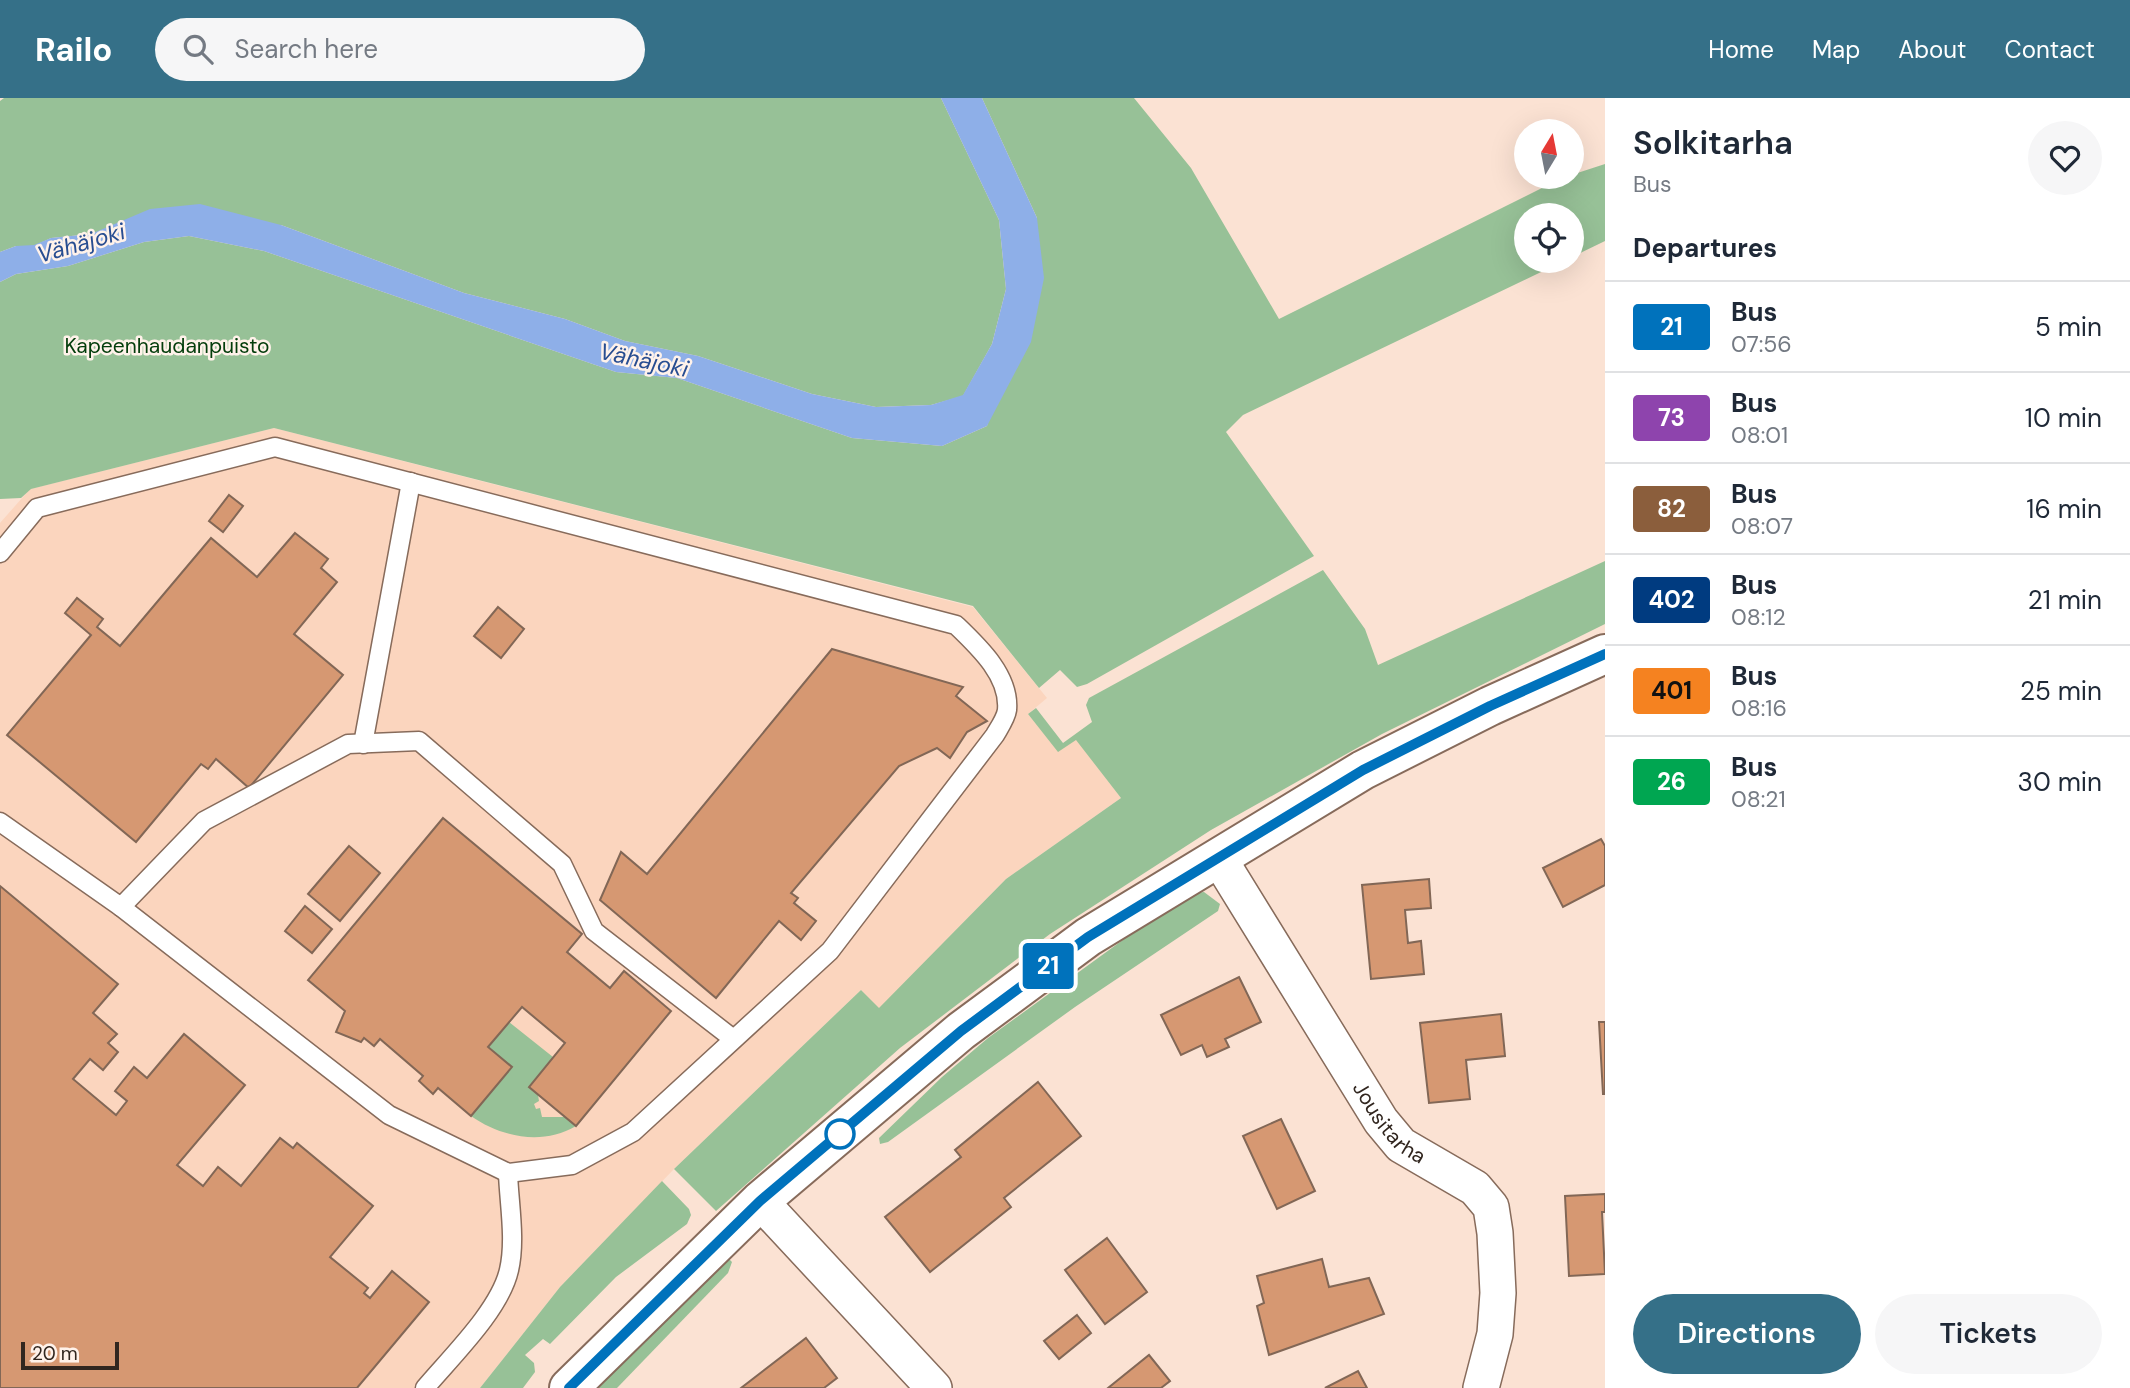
<!DOCTYPE html>
<meta charset="utf-8">
<style>
:root{--surface:#fff;--page:#f6f6f7;--text:#1f2937;--muted:#747a83;--line:#e0e1e3;--accent:#357088}
body{margin:0;font-family:"DM Sans",sans-serif;background:var(--page);color:var(--text);height:100vh;display:flex;flex-direction:column;font-size:26px;white-space:nowrap}
*{box-sizing:border-box;margin:0}
p{font-size:23px;color:var(--muted)}
.icon{flex:none;width:38px;height:38px;fill:none;stroke:currentColor;stroke-width:2;stroke-linecap:round;stroke-linejoin:round}
.map{position:relative;flex:1;overflow:hidden}
.details{display:flex;flex-direction:column;background:var(--surface);width:525px}
.details>*{flex:none}
.badge{padding:0 14px;border-radius:5px;font-size:24px;line-height:46px}
.needle{width:46px;rotate:10deg}
.tools{position:absolute;left:1514px;top:21px;display:grid;gap:14px}
.tools a{display:grid;place-items:center;width:70px;height:70px;border-radius:50%;background:var(--surface);box-shadow:0 7px 28px #0002;font-size:35px}
.scale{position:absolute;left:21px;bottom:18px;width:98px;box-sizing:border-box;padding-left:7px;border:4px solid #31261f;border-top:0;font-size:19px;line-height:24px;white-space:nowrap;color:#31261f;-webkit-text-stroke:5px #fff2ea;paint-order:stroke}
.map>.badge{position:absolute;translate:-50% -50%;box-shadow:0 0 0 4px #fff}
h2{padding:0 28px;font-size:26px;line-height:63px}
.round{display:grid;place-items:center;flex:none;width:74px;height:74px;border-radius:37px;background:var(--page)}
.summary{display:flex;align-items:center;justify-content:space-between;height:119px;padding:0 28px}
h1{font-size:33px;font-weight:600;line-height:52px}
.action{display:flex;gap:14px;margin-top:auto;padding:14px 28px}
.action a{flex:1;height:80px;border-radius:42px;background:var(--accent);color:#fff;font-size:28px;font-weight:600;line-height:80px;text-align:center}
.action a+a{background:var(--page);color:var(--text)}
ul{padding:0;list-style:none}
li{display:flex;align-items:center;gap:21px;height:91px;padding:0 28px;border-top:2px solid var(--line)}
li div{flex:1}
li b{display:block;font-size:26px}
li em{font-style:normal}
li .badge{min-width:77px;font-weight:700;text-align:center}
header{display:flex;align-items:center;gap:42px;box-sizing:border-box;height:98px;padding:0 35px;background:var(--accent);color:#fff}
header strong{font-size:33px}
nav{display:flex;gap:38px;margin-inline-start:auto;font-size:24px}
.search{width:490px;height:63px;background:var(--page);display:flex;align-items:center;gap:18px;box-sizing:border-box;padding:0 24px;border-radius:38px;color:var(--muted);font-size:26px}
main{display:flex;flex:1;min-height:0}
.map>svg:first-child{display:block}
.built{fill:#fbd5be}
.green{fill:#97c197}
.water{fill:#8eafe8}
.building{fill:#d69872;stroke:#826756;stroke-width:2}
.lines{fill:none;stroke-linecap:round;stroke-linejoin:round}
.service-casing{stroke:#876b5b;stroke-width:21}
.minor-casing{stroke:#876b5b;stroke-width:38}
.secondary-casing{stroke:#876b5b;stroke-width:42}
.service{stroke:#fff;stroke-width:18}
.minor{stroke:#fff;stroke-width:35}
.secondary{stroke:#fff;stroke-width:38}
.line-casing{stroke:#fff;stroke-width:16}
.line{stroke:#0072bc;stroke-width:10}
.stop-dot{fill:#fff;stroke:#0072bc;stroke-width:3.5}
.labels{text-anchor:middle;dominant-baseline:central;stroke-width:5;stroke-linejoin:round;paint-order:stroke}
.park-label{font-size:21px;fill:#033d0b;stroke:#fff2ea}
.street-label{font-size:21px;fill:#31261f;stroke:#fff2ea}
.water-label{font-size:23px;font-style:italic;fill:#284d91;stroke:#fff2ea}
</style>
<header>
<strong>Railo</strong>
<div class="search"><svg class="icon" aria-label="search" viewBox="0 0 24 24"><circle cx="10" cy="10" r="6"/><path d="M15 15l6 6"/></svg>Search here</div>
<nav><a>Home</a><a>Map</a><a>About</a><a>Contact</a></nav>
</header>
<main>
<div class="map">
<svg width="1605" height="1290" viewBox="0 0 1605 1290">
<rect width="100%" height="100%" fill="#fbe2d3"/>
<polygon class="built" points="274,330 973,509 1047,600 1028,616 1058,653 1076,641 1121,700 1006,781 879,911 861,892 674,1071 560,1189 480,1290 0,1290 0,425 30,391"/>
<g class="green">
<polygon points="4,0 941,0 999,122 1006,191 992,246 963,298 931,307 876,309 812,296 698,258 625,243 565,221 464,195 281,127 115,127 91,136 51,140 34,148 16,148 0,154 0,3"/>
<polygon points="982,0 1134,0 1191,70 1279,221 1562,80 1605,66 1605,143 1572,159 1572,117 1526,117 1526,163 1564,163 1243,317 1226,334 1314,458 1087,586 1077,589 1060,572 1039,590 973,508 274,330 31,391 21,400 0,401 0,184 16,176 68,168 144,144 189,138 264,153 616,274 677,280 852,340 942,348 987,328 1037,120"/>
<polygon points="1605,463 1605,526 1382,636 1211,732 1050,836 900,950 716,1113 674,1071 861,892 879,910 1006,781 1121,700 1076,642 1058,654 1028,616 1036,610 1063,645 1092,624 1086,607 1089,600 1323,472 1365,531 1378,567"/>
<polygon points="1204,794 1220,806 1218,813 1075,909 888,1044 880,1046 879,1040 942,979 988,940 1186,796"/>
<path d="M 509,924 L 553,959 L 529,989 L 538,997 L 539,1003 L 534,1006 L 536,1011 L 540,1010 L 542,1019 L 566,1019 L 576,1028 C 542,1048 501,1039 471,1018 L 512,969 L 488,949 Z"/>
<polygon points="662,1083 689,1111 691,1117 687,1126 616,1179 550,1246 543,1241 525,1257 534,1265 535,1274 523,1290 480,1290 560,1189"/>
<polygon points="728,1160 732,1164 728,1175 617,1290 598,1290 675,1208"/>
</g>
<polygon class="water" points="941,0 982,0 1037,120 1044,180 1031,244 987,328 942,348 852,340 677,280 616,274 264,153 189,138 144,144 68,168 16,176 0,184 0,154 16,148 34,147 51,140 91,136 150,111 200,106 281,127 464,195 565,221 625,243 698,258 812,296 876,309 931,307 963,297 992,246 1006,191 999,122"/>
<g class="building">
<polygon points="229,397 243,408 223,434 209,423"/>
<polygon points="295,435 328,461 321,470 337,484 294,536 343,577 249,690 216,661 208,671 201,666 136,744 7,637 91,537 65,515 77,500 103,521 97,529 120,548 211,440 257,479"/>
<polygon points="498,509 524,531 501,560 474,538"/>
<polygon points="832,551 963,589 956,598 987,623 967,634 950,660 937,650 899,668 791,795 798,800 794,805 816,823 801,842 779,823 716,900 600,802 621,754 647,776"/>
<polygon points="443,720 582,836 567,854 610,890 624,873 671,913 576,1028 529,989 565,945 522,909 488,949 512,969 471,1018 438,990 433,996 419,983 423,978 380,941 374,948 364,940 361,944 336,934 345,913 308,882"/>
<polygon points="1601,741 1605,748 1605,787 1563,809 1543,770"/>
<polygon points="349,748 380,775 340,823 308,796"/>
<polygon points="1429,781 1431,810 1405,812 1408,845 1421,843 1424,876 1371,881 1362,787"/>
<polygon points="0,788 118,886 93,915 117,936 108,945 118,954 103,972 90,961 73,981 116,1017 127,1003 115,993 134,969 147,980 184,936 245,987 177,1067 203,1088 218,1069 241,1088 280,1040 293,1050 297,1045 373,1108 330,1159 368,1190 364,1195 370,1200 392,1173 429,1204 357,1290 0,1290"/>
<polygon points="305,808 332,831 312,855 285,833"/>
<polygon points="1239,879 1261,924 1225,941 1229,949 1207,959 1202,947 1181,957 1161,917"/>
<polygon points="1501,916 1505,958 1466,962 1470,1001 1429,1005 1420,925"/>
<polygon points="1599,924 1605,924 1605,996 1603,996"/>
<polygon points="1038,984 1081,1038 1004,1100 1011,1109 930,1174 885,1119 961,1059 955,1052"/>
<polygon points="1281,1021 1315,1093 1277,1111 1243,1038"/>
<polygon points="1605,1096 1605,1114 1602,1114 1605,1176 1569,1178 1565,1098"/>
<polygon points="1107,1140 1147,1194 1105,1226 1065,1172"/>
<polygon points="1322,1161 1329,1189 1369,1180 1384,1216 1269,1257 1257,1208 1264,1205 1257,1178"/>
<polygon points="1077,1217 1091,1235 1059,1261 1044,1243"/>
<polygon points="806,1240 837,1280 824,1290 741,1290"/>
<polygon points="1149,1257 1170,1283 1161,1290 1108,1290"/>
<polygon points="1358,1273 1367,1290 1325,1290"/>
</g>
<g class="lines">
<g class="service-casing">
<g id="service">
<path d="M 0,455 L 37,410 L 275,349 L 956,527 C 979,549 1010,578 1007,612 C 1006,620 999,630 995,637 L 830,853 L 633,1034 L 572,1067 L 508,1075 L 389,1017 L 121,809"/>
<polyline points="363,646 411,384"/>
<polyline points="0,724 121,809 204,723 348,646 419,643 562,766 594,833 732,940"/>
<path d="M 425,1290 C 451,1259 500,1212 509,1172 C 516,1142 509,1105 508,1075"/>
</g>
</g>
<g class="minor-casing">
<g id="minor">
<path id="s1" d="M 1218,759 L 1381,1023 L 1401,1047 L 1475,1090 L 1491,1109 L 1495,1135 L 1498,1195 L 1495,1236 L 1481,1290"/>
<polyline points="760,1103 934,1290"/>
</g>
</g>
<g class="secondary-casing">
<polyline id="secondary" points="569,1290 760,1103 961,933 1088,839 1363,672 1490,608 1605,556"/>
</g>
<use href="#service" class="service"/>
<use href="#minor" class="minor"/>
<use href="#secondary" class="secondary"/>
</g>
<g class="lines">
<g class="line-casing">
<polyline id="line" points="569,1290 760,1103 961,933 1088,839 1363,672 1490,608 1605,556"/>
</g>
<use href="#line" class="line"/>
</g>
<circle class="stop-dot" cx="840" cy="1036" r="14"/>
<g class="labels">
<g class="park-label">
<text x="167" y="248">Kapeenhaudanpuisto</text>
</g>
<g class="street-label">
<text stroke="none"><textPath href="#s1" startOffset="317">Jousitarha</textPath></text>
</g>
<g class="water-label">
<text transform="translate(81 145) rotate(-16)">Vähäjoki</text>
<text transform="translate(644 262) rotate(12)">Vähäjoki</text>
</g>
</g>
</svg>
<div class="tools">
<a><svg class="needle" viewBox="-14 -14 28 28"><path d="M0-13l5 13h-10z" fill="#e53935"/><path d="M0 13l5-13h-10z" fill="#747a83"/></svg></a>
<a><svg class="icon" aria-label="locate" viewBox="0 0 24 24"><circle cx="12" cy="12" r="6"/><path d="M12 2v4M12 18v4M2 12h4M18 12h4"/></svg></a>
</div>
<div class="scale">20 m</div>
<b class="badge" style="left:1048px;top:868px;background:#0072bc;color:#fff">21</b>
</div>
<section class="details">
<div class="summary"><div><h1>Solkitarha</h1><p>Bus</p></div><a class="round"><svg class="icon" aria-label="heart" viewBox="0 0 24 24"><path d="M12 20l-8-8c-3-5 5-10 8-4 3-6 11-1 8 4z"/></svg></a></div>
<h2>Departures</h2>
<ul>
<li><span class="badge" style="background:#0072bc;color:#fff">21</span><div><b>Bus</b><p>07:56</p></div><em>5 min</em></li>
<li><span class="badge" style="background:#8e44ad;color:#fff">73</span><div><b>Bus</b><p>08:01</p></div><em>10 min</em></li>
<li><span class="badge" style="background:#8b5e3c;color:#fff">82</span><div><b>Bus</b><p>08:07</p></div><em>16 min</em></li>
<li><span class="badge" style="background:#003b80;color:#fff">402</span><div><b>Bus</b><p>08:12</p></div><em>21 min</em></li>
<li><span class="badge" style="background:#f58220;color:#111">401</span><div><b>Bus</b><p>08:16</p></div><em>25 min</em></li>
<li><span class="badge" style="background:#00a651;color:#fff">26</span><div><b>Bus</b><p>08:21</p></div><em>30 min</em></li>
</ul>
<div class="action"><a>Directions</a><a>Tickets</a></div>
</section>
</main>
